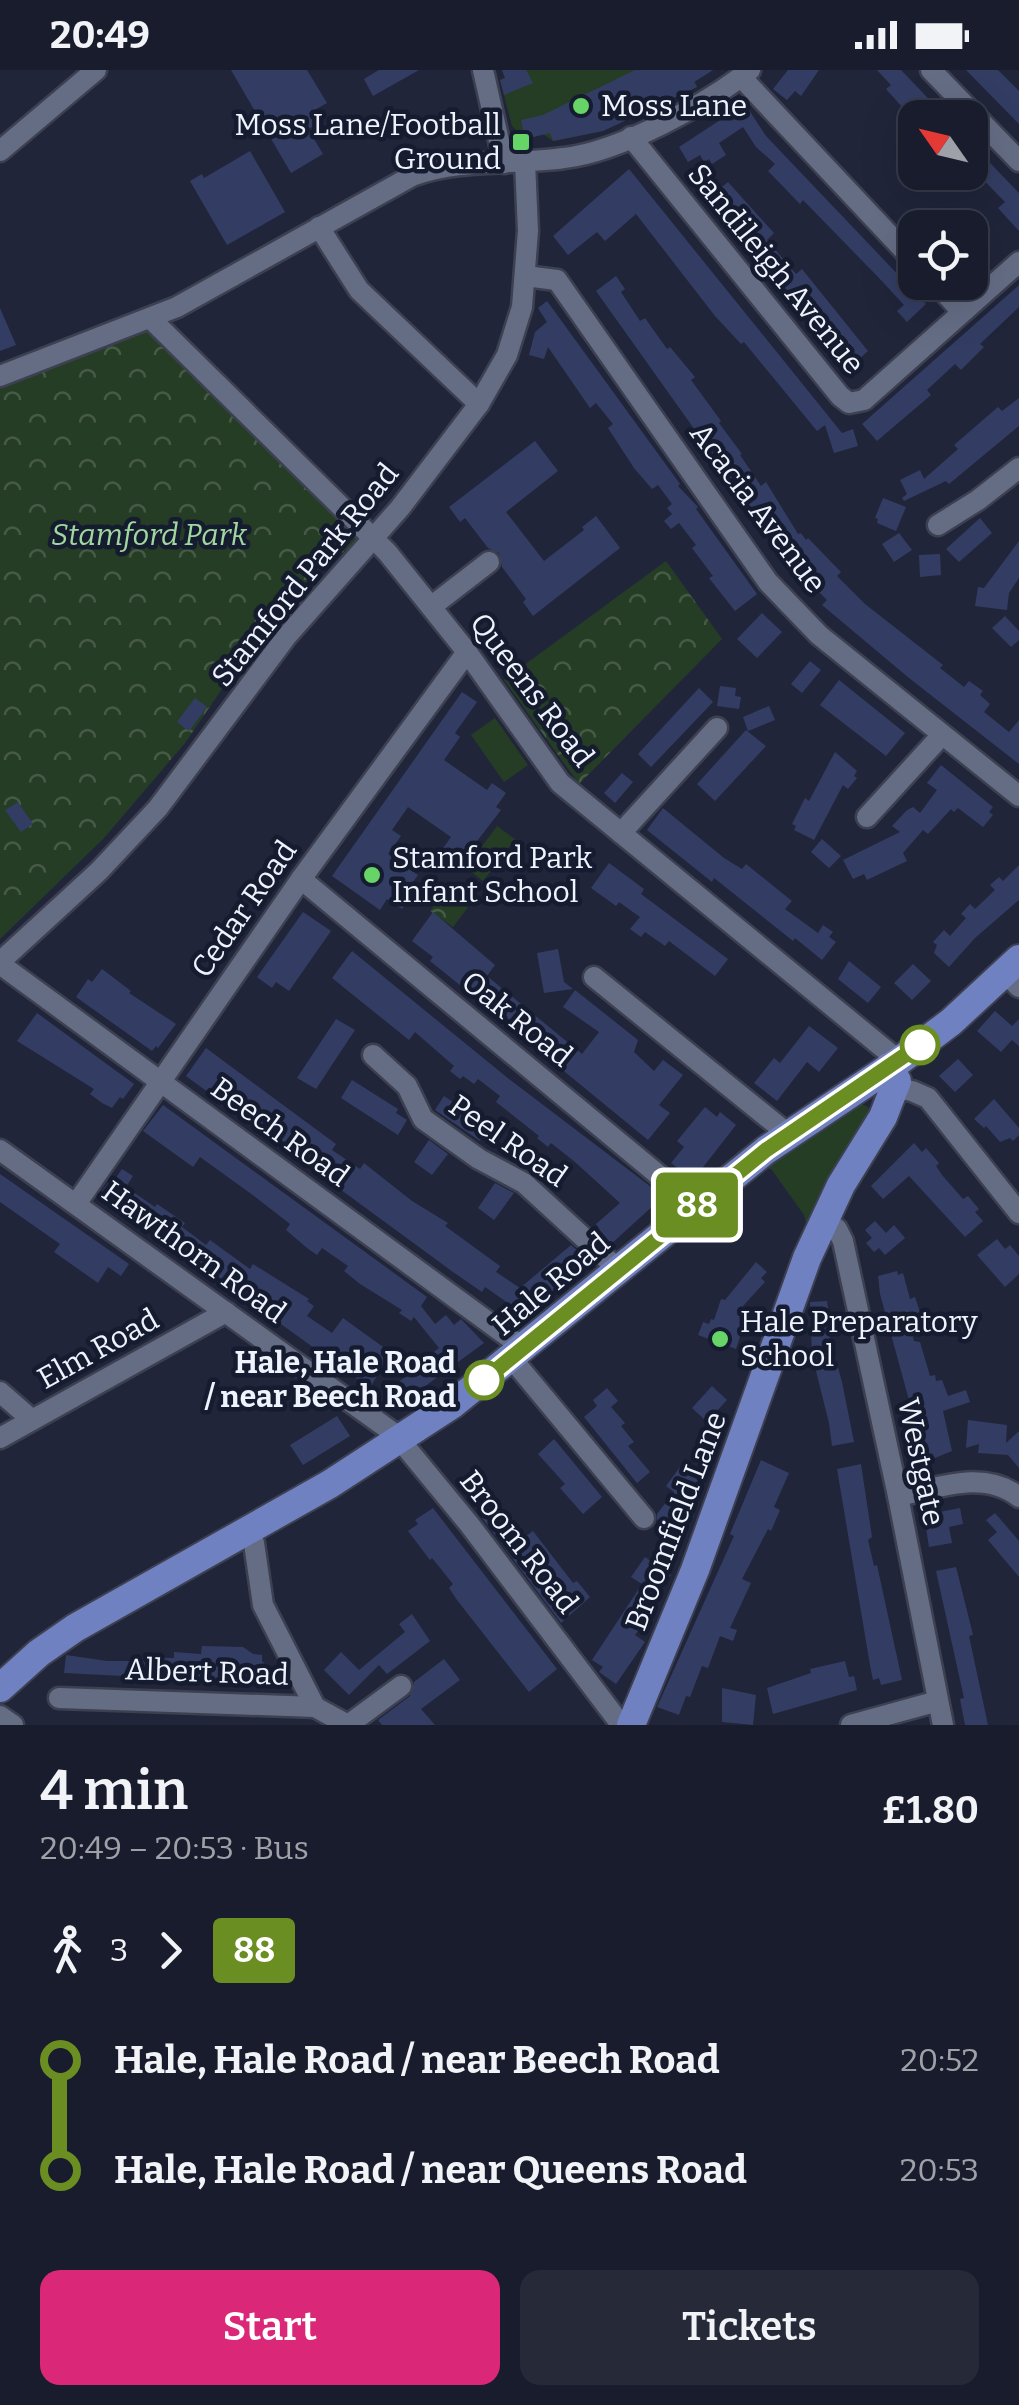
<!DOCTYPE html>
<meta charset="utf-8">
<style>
:root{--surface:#181c2c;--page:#252938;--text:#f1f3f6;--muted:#9fa1a9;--line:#363a48;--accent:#db2777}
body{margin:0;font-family:Bitter,serif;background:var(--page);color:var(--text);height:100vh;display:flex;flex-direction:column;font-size:38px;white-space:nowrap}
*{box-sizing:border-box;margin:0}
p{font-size:32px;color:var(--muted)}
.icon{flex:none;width:55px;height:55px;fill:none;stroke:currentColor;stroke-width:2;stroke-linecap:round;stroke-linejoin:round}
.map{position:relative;height:1655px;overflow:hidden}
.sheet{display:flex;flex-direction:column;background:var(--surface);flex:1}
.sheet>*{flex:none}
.badge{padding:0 20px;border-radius:8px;font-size:35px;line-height:65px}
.needle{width:65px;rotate:304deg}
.controls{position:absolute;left:898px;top:30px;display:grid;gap:20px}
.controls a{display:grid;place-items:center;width:90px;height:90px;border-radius:20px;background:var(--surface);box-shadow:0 10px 40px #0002,0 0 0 2px var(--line);font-size:50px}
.map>.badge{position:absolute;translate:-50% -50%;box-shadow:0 0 0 5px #fff}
.legs{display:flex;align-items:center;gap:15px;height:110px;padding:0 40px;font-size:32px}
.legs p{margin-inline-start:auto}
.overview{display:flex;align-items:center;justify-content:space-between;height:170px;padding:0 40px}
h1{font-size:55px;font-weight:600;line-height:75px}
.primary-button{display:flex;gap:20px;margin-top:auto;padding:20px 40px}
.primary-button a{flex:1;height:115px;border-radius:20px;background:var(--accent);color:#fff;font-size:40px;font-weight:600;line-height:115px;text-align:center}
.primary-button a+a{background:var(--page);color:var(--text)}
ul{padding:0 40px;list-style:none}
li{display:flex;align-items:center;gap:35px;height:110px;font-size:38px}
li i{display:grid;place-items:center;width:15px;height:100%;margin:0 12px;background:currentColor}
li i::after{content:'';width:25px;height:25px;margin:-12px;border:8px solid;border-radius:50%;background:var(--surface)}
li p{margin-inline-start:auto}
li:first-child i{background:linear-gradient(#0000 50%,currentColor 0)}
li:last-child i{background:linear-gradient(currentColor 50%,#0000 0)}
.status{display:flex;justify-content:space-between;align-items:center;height:70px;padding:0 50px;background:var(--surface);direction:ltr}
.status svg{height:28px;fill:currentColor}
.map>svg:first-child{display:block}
.green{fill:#263d25}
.forest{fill:url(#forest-crowns)}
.building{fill:#333d63}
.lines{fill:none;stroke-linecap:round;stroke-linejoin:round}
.minor-casing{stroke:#3c4051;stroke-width:25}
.major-casing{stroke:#3c4051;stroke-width:32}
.minor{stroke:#656d85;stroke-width:20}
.major{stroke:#7081c2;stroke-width:28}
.line-1-casing{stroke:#fff;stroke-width:22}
.line-1{stroke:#6b8e23;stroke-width:15}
.poi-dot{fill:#66d467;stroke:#161c2f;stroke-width:4}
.stop-1-dot{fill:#fff;stroke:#6b8e23;stroke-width:5}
.labels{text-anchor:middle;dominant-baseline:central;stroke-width:9;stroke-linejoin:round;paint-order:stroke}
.poi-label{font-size:30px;fill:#eff3fe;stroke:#161c2f;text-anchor:start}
.street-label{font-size:30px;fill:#eff3fe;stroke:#161c2f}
.park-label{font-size:30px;font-style:italic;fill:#a0d79e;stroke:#161c2f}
.stop-label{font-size:30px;font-weight:bold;fill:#eff3fe;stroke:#161c2f;text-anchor:end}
</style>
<div class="status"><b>20:49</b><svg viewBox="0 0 49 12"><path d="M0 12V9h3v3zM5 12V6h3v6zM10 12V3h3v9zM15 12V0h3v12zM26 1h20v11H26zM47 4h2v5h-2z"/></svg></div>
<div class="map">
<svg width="1019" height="1655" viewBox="0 0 1019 1655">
<defs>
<pattern id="forest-crowns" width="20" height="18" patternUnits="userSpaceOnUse" patternTransform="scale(2.5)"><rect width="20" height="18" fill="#263d25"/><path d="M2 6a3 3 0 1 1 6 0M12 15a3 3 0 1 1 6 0" fill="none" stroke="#465a46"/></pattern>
</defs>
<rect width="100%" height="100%" fill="#20253a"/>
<g class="green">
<polygon points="502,0 713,0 695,11 697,17 603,61 553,71 543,64 525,69 512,56 500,10 505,8"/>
<polygon points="495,648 528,695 504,712 471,665"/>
<polygon points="497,756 515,769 483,811 466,798"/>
<polygon points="858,1033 869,1037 868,1047 806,1153 804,1145 772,1100 764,1096"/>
</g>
<g class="forest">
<polygon points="152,256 360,468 278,537 185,673 104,768 0,869 0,313"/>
<polygon points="666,491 722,569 579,714 504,610"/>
<polygon points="452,825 468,837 453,857 430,841 437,832"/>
</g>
<g class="building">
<polygon points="231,0 307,0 327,33 309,43 316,55 308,59 323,84 291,103"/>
<polygon points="379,0 419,0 373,26 364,9"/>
<polygon points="502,0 526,0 533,13 504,25 500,10 505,8"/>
<polygon points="635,0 713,0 694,12 697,17 603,61 553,71 550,63 525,69 521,50 543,45"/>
<polygon points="788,0 819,0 801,26 795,21 787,30 773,19"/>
<polygon points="877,0 901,0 947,48 912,48 886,19 891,15"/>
<polygon points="966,0 998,0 1019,21 1019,54"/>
<polygon points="740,37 742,40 747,37 766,66 926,234 907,252 897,241 904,235 879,208 803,130 800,134 768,101 775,94 756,77 743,57 719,73 726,85 712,94 709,89 704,92 700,85 688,92 679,77"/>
<polygon points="970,72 1019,123 1019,161 998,138 1005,132 970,96"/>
<polygon points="250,81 285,142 227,175 190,111 202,104 204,108"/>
<polygon points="629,99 842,363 853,359 858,376 834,383 825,355 817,361 744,272 741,274 715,246 636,144 605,171 597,162 568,185 553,166"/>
<polygon points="728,112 774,163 767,170 796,204 802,199 868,281 858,290 861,294 852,302 713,131 711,126"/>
<polygon points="616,206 625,219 621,222 640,251 645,248 667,279 670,277 695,307 691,310 721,351 719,353 742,384 740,385 761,416 766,412 798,464 801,463 806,470 808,468 841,502 837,506 865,534 943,595 940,598 964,617 969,611 983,621 980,625 990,634 984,642 1009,662 1019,650 1019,694 909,608 822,535 827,530 791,495 596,221"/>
<polygon points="1019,215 1019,237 980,274 984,277 961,300 955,294 927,320 931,325 877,371 862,354"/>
<polygon points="547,231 680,414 678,416 698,437 696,439 757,524 735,541 709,508 713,506 692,478 696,475 679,453 671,459 664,451 672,444 667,438 672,434 658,415 652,419 634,398 608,358 613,354 596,333 590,338 548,277 544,289 529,285 535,262 547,252 538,238"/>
<polygon points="0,238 16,275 0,281"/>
<polygon points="1019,328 1019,356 949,414 946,411 904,431 902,428 907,424 900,410 920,400 924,409 958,379 954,375 998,337 1002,341"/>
<polygon points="535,371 558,401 506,442 544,491 584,460 582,457 596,446 620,478 533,546 523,532 526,529 502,497 499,483 488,478 465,448 460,452 449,437"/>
<polygon points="883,428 906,437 896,461 877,453 878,449 875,448"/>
<polygon points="980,448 992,463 959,492 946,479"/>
<polygon points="899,463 912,480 894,492 882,474"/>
<polygon points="1019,471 1019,508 1009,523 1007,540 975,536 978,517 984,518"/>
<polygon points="940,484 941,505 920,507 919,485"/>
<polygon points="762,543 782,562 757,588 737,569"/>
<polygon points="1005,546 1019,561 1019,570 1011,577 992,558"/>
<polygon points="810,591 821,600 802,623 791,614"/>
<polygon points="839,610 905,663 886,686 820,635"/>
<polygon points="720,616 736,618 735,626 741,627 739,639 717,636"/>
<polygon points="699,618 713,632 651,697 638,684"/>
<polygon points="462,622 477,632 455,663 460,667 444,690 487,720 492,713 506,723 496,737 501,740 457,797 439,784 451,767 408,737 392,760 401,766 388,784 418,805 413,812 419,816 402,839 387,829 380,840 332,806"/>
<polygon points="195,628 207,637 189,661 177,652"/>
<polygon points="769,636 775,650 748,661 743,647"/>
<polygon points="746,660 766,676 715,731 697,714"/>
<polygon points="835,682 857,701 854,706 857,708 848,719 843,715 814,770 794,760 796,756 792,754 805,728 809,731"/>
<polygon points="941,695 993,737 989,742 993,745 983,757 958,738 954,742 951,739 928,764 923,760 903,783 907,791 867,810 864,804 853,809 843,790 900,762 892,756 907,740 913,737 920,743 937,720 927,713"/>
<polygon points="622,703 633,712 615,733 604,723"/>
<polygon points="18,732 33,754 21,762 5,740"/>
<polygon points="663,738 724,788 742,799 746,794 792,831 785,839 818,863 823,855 833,862 829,867 836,872 822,890 795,868 793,871 714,808 712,812 647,760"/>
<polygon points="822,769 841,786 829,798 811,782"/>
<polygon points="609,793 644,819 641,824 728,889 715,906 669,871 665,876 645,862 641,867 630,859 640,847 619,832 616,836 591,818"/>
<polygon points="1019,795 1019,830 975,868 949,897 934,883 937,875 933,872 944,860 950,866 966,848 961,844 970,834 975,839 995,820 990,815 999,807 1003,811"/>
<polygon points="303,842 331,861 289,921 276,912 272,918 257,907"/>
<polygon points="433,842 495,895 487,906 582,984 599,962 563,937 575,920 638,970 634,982 654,1001 663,990 683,1005 659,1035 670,1043 648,1070 492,942 490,945 479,936 482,933 430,891 433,887 412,871"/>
<polygon points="558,879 564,912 573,919 544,923 537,883"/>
<polygon points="352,881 509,1009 659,1123 655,1134 611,1174 596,1161 599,1158 596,1154 620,1133 575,1092 551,1073 548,1077 537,1068 539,1066 496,1032 500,1026 478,1009 474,1014 463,1006 460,1009 450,1001 454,996 415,962 409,970 332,908"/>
<polygon points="849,891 881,917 868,933 838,909"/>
<polygon points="913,894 931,911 912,930 894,913"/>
<polygon points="102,899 131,921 129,923 176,954 158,978 156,976 152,981 76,927 88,909 92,912"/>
<polygon points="995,941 1012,956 1019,949 1019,976 1012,970 1001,982 977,961"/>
<polygon points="37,943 134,1014 123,1029 120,1027 112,1038 102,1033 90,1024 94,1019 17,971"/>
<polygon points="336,949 355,960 316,1019 297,1008"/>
<polygon points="809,956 838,978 819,1002 807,992 777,1031 754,1013 774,988 780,993"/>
<polygon points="206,978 336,1074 332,1080 360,1099 364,1093 412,1131 448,1153 445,1156 500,1196 496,1202 520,1218 571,1175 589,1191 518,1255 503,1239 508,1233 485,1217 482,1222 453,1202 186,1006"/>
<polygon points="958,989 973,1005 955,1022 939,1006"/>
<polygon points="352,1010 398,1039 396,1043 407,1050 398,1065 341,1028"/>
<polygon points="444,1026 490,1057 480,1071 435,1040"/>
<polygon points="994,1029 1019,1058 1019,1065 1013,1071 1010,1068 1000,1072 986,1056 984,1058 974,1049"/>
<polygon points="163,1035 427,1227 421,1236 435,1254 446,1245 454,1255 461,1249 484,1273 398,1336 387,1320 415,1300 413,1298 439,1278 414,1247 411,1251 399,1243 402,1240 360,1214 344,1201 348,1196 322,1178 317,1185 307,1178 286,1160 290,1154 254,1126 200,1087 193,1097 143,1061"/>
<polygon points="705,1037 717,1047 720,1042 736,1055 693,1110 671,1093 684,1077 677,1071"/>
<polygon points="429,1070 448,1084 432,1105 414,1092"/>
<polygon points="914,1073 922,1082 926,1078 939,1093 936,1096 942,1105 963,1129 968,1126 979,1139 975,1142 983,1151 965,1167 909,1106 883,1129 871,1116"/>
<polygon points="122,1099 133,1106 126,1117 155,1137 157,1134 185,1153 182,1157 206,1175 210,1170 250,1199 253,1194 309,1229 307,1231 314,1236 307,1246 332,1263 343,1248 390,1282 370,1318 100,1124 112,1107 115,1109"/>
<polygon points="0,1104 129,1194 121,1206 108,1197 98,1213 54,1182 60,1174 0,1132"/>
<polygon points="495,1113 514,1123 494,1150 478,1138"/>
<polygon points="875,1151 886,1163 894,1155 905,1168 885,1185 879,1178 874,1182 866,1173 872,1168 865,1160"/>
<polygon points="997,1169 1005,1179 1010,1175 1019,1186 1019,1204 1005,1217 977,1185"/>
<polygon points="756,1192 767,1202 761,1208 765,1212 743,1236 749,1238 736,1279 698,1265 703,1252 709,1254 711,1249 714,1250 721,1229 725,1230"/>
<polygon points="897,1201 898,1205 903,1203 910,1229 915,1227 921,1245 908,1249 914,1271 920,1272 930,1306 935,1305 936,1311 942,1310 948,1326 966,1320 970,1332 943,1341 952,1381 930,1390 929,1384 924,1385 880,1224 878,1206"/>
<polygon points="827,1231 831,1258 827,1258 842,1312 854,1372 832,1376 829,1353 812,1285 810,1232"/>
<polygon points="712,1316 727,1330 707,1352 692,1338"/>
<polygon points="607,1318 618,1331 611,1337 625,1353 621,1356 634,1372 628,1376 650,1402 637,1413 584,1347 597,1336 593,1330"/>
<polygon points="337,1346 350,1366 303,1395 290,1375"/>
<polygon points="968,1350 1007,1355 1006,1373 1019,1361 1019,1398 1008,1385 978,1383 979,1374 966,1378"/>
<polygon points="554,1369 602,1427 583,1444 560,1418 565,1414 538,1384"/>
<polygon points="761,1390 789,1403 774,1437 780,1440 771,1461 768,1459 742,1509 751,1513 730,1558 737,1560 733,1571 720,1566 708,1598 702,1596 690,1627 686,1626 679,1645 657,1637 734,1466 730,1464"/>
<polygon points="861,1394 872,1467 868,1470 874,1496 877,1495 902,1610 881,1615 879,1608 873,1610 870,1595 837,1399"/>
<polygon points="680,1397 699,1411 681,1437 694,1446 680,1465 657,1449 657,1444 674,1422 666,1416"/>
<polygon points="433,1438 557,1599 529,1622 457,1530 449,1518 453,1514 432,1488 430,1490 408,1461 418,1454 415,1450"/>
<polygon points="495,1438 505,1452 512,1447 526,1466 533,1461 573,1513 577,1511 590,1527 561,1553 482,1448"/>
<polygon points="960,1438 963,1454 949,1457 952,1473 929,1477 924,1445"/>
<polygon points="995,1443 1019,1471 1019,1507 988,1470 997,1462 986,1450"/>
<polygon points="645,1487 671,1505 650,1534 655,1537 635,1565 645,1572 616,1614 599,1602 603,1597 592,1590 642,1514 631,1507"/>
<polygon points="956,1497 973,1565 969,1566 988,1655 965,1655 960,1629 964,1628 936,1501"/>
<polygon points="412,1544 430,1571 387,1604 379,1595 349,1625 324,1600 341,1582 359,1600 405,1562 399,1554"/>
<polygon points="202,1576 243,1577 253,1584 262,1585 262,1591 273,1602 263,1613 64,1603 66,1585 107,1591 131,1591 131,1587 174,1588 174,1582 201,1584"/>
<polygon points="444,1589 460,1610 421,1639 435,1655 382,1655 378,1650 410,1626 414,1612"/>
<polygon points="845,1591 849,1607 854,1606 857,1620 773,1644 767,1618 811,1603 810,1599"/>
<polygon points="722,1618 756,1625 753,1655 722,1652"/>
</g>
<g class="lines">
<g class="minor-casing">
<g id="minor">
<polyline points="483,0 504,93"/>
<polyline points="931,0 1019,91"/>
<polyline points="741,7 915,192"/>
<polyline points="631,67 840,326 849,333 864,330 1019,192"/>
<polyline points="0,81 96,0"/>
<polyline points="319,157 359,220 479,334"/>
<polyline points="525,206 557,210 768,512 819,565 1019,726"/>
<polyline points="935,212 962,242"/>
<polyline points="151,249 387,482 467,582 560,713 899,991"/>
<path d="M 0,306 L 177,237 L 412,106 C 460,88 514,95 564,88 C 619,82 707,34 750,0"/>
<polyline points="938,455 978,430 1019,398"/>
<polyline points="432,536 489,492"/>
<polyline points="867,747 941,666"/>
<polyline points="621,763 717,658"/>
<polyline points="301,809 696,1136"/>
<polyline points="0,892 99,801 158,738 286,567 400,438 479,334 507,285 522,237 528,161 525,92"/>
<polyline points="0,894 525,1279"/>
<polyline points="1004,902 1019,917"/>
<polyline points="594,907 788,1064"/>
<polyline points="373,985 407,1016 423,1049 479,1089 524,1113 619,1200"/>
<polyline points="895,1018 912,1021 928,1028 1019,1143"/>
<polyline points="0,1080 395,1364 469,1454 616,1648 629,1655"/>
<polyline points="76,1134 301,809 467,582"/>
<polyline points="823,1150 837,1159 843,1171 898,1426 943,1655"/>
<polyline points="512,1289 644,1448"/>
<polyline points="0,1322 32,1350"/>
<polyline points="0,1368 226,1242"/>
<path d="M 898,1426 C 938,1418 984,1399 1019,1427"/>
<polyline points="249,1461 254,1473 263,1535 315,1637"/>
<polyline points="59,1628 315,1637 348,1655 401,1616"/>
<polyline points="0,1646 13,1655"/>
<polyline points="851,1655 938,1631"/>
</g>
</g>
<g class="major-casing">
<g id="major">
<polyline points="0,1618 39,1583 75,1558 330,1414 453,1334 766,1080 899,991 951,952 1019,889"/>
<polyline points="631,1655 695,1500 807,1188 841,1115 883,1047 897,1011 889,997"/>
</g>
</g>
<use href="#minor" class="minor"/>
<use href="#major" class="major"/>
</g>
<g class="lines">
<g class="line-1-casing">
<polyline id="line-1" points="484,1310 766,1080 920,975"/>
</g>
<use href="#line-1" class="line-1"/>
</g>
<g class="poi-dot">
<circle cx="581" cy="36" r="10"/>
<rect x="511" y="62" width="20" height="20" rx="5"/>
<circle cx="372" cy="805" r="10"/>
<circle cx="720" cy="1269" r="10"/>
</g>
<g class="stop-1-dot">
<circle cx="920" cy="975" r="18"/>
<circle cx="484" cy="1310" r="18"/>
</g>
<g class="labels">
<g class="poi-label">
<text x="601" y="36">Moss Lane</text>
<text x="501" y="55" text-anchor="end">Moss Lane/Football<tspan x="501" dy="34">Ground</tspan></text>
<text x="392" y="788">Stamford Park<tspan x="392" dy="34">Infant School</tspan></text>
<text x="740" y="1252">Hale Preparatory<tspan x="740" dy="34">School</tspan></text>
</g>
<g class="street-label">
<text transform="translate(776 199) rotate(51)">Sandileigh Avenue</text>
<text transform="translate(758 438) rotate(53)">Acacia Avenue</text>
<text transform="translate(305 505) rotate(-51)">Stamford Park Road</text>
<text transform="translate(532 620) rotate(53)">Queens Road</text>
<text transform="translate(244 839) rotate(-55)">Cedar Road</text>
<text transform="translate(517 949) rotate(39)">Oak Road</text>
<text transform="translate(280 1062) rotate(36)">Beech Road</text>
<text transform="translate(508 1071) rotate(35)">Peel Road</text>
<text transform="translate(194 1182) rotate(36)">Hawthorn Road</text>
<text transform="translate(551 1214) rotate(-40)">Hale Road</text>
<text transform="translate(98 1279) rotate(-29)">Elm Road</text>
<text transform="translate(921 1392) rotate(78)">Westgate</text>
<text transform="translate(676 1451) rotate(-69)">Broomfield Lane</text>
<text transform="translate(519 1472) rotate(52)">Broom Road</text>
<text transform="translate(207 1602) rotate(2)">Albert Road</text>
</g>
<g class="park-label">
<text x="149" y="465">Stamford Park</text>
</g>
<g class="stop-label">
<text x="456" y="1293">Hale, Hale Road<tspan x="456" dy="34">/ near Beech Road</tspan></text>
</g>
</g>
</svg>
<div class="controls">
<a><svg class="needle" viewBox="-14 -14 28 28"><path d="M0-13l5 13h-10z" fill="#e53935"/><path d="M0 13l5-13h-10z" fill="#9fa1a9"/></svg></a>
<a><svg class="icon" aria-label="locate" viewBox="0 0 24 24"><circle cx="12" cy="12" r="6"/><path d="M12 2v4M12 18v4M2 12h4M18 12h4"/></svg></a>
</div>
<b class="badge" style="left:697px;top:1135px;background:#6b8e23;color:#fff">88</b>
</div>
<section class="sheet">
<div class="overview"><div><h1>4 min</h1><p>20:49 – 20:53 · Bus</p></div><b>£1.80</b></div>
<div class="legs"><svg class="icon" aria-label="walk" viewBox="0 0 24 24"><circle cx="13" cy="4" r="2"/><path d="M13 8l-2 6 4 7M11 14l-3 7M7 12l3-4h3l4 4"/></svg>3<svg class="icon" aria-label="forward" viewBox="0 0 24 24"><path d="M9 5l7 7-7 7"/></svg><b class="badge" style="background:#6b8e23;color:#fff">88</b></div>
<ul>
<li><i style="color:#6b8e23"></i><b>Hale, Hale Road / near Beech Road</b><p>20:52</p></li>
<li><i style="color:#6b8e23"></i><b>Hale, Hale Road / near Queens Road</b><p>20:53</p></li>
</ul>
<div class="primary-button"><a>Start</a><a>Tickets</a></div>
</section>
